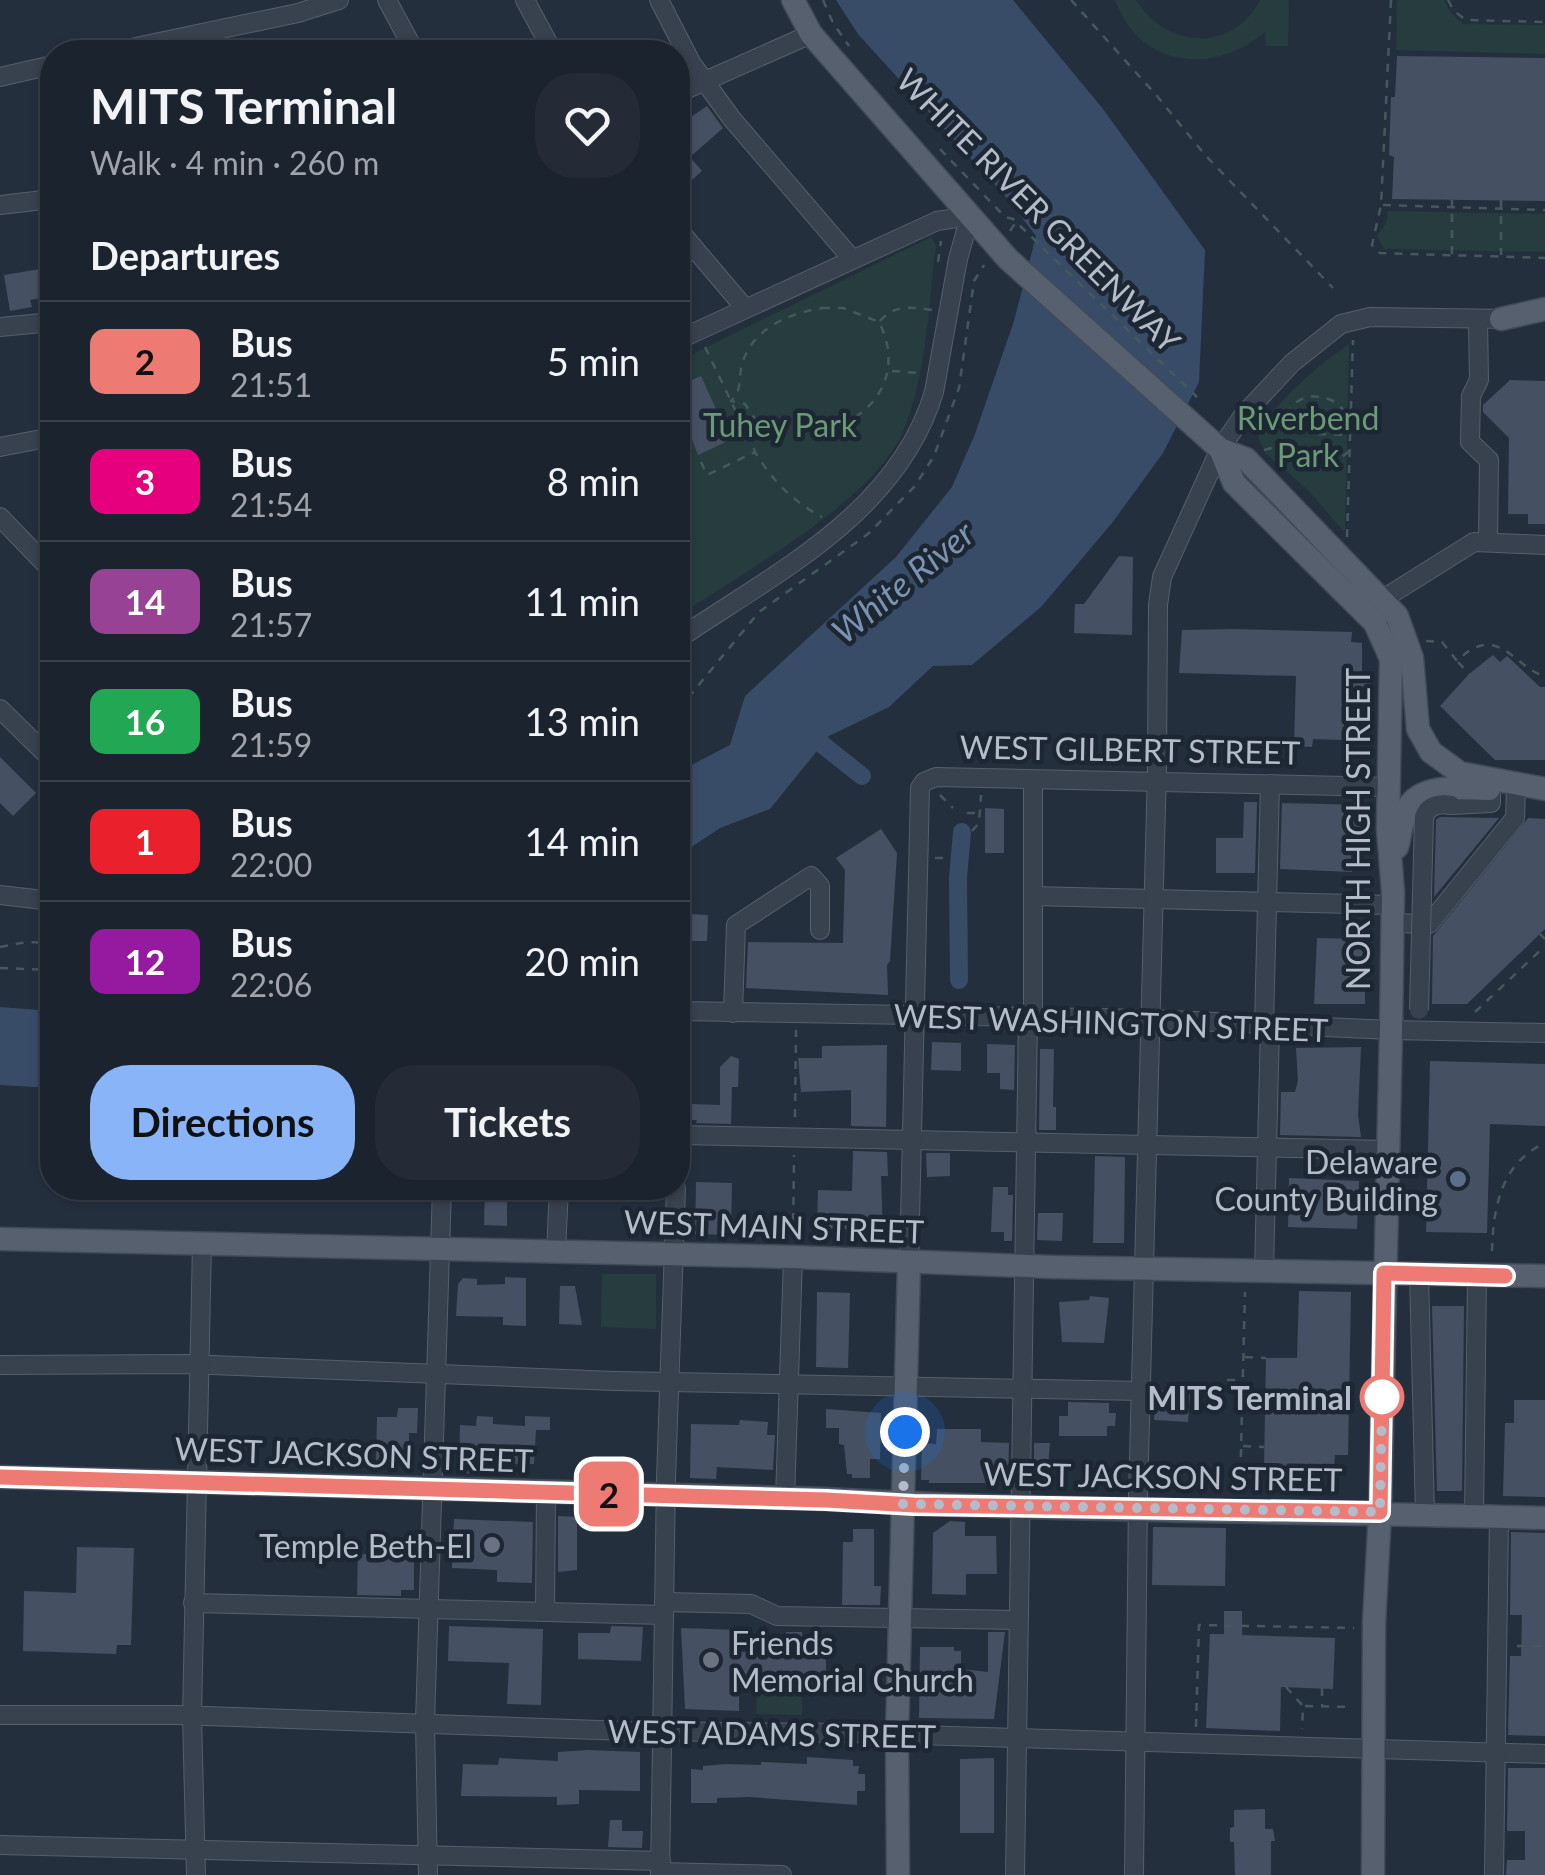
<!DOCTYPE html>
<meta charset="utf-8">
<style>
:root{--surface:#1b232e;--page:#242b36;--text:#f1f3f6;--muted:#a0a4aa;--line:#39404a;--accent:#8ab4f8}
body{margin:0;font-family:Lato,sans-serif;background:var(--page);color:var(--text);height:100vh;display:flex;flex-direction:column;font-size:38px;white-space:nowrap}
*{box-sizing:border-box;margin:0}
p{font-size:32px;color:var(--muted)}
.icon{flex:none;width:55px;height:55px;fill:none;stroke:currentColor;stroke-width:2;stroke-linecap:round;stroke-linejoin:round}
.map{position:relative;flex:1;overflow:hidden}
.sheet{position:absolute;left:40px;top:40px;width:650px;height:1160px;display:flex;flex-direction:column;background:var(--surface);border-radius:40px;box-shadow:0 2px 8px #0004,0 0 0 2px var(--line)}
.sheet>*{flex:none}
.badge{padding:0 20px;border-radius:15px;font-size:35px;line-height:65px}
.you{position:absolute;width:50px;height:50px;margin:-25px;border:8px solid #fff;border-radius:50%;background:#1a73e8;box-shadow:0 0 0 15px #1a73e833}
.map>.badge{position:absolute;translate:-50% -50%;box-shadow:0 0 0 5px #fff}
h2{padding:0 50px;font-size:38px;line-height:90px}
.round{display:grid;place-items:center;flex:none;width:105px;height:105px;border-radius:40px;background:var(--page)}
.summary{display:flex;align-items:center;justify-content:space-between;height:170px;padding:0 50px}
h1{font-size:48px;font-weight:700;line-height:75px}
.action{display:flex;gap:20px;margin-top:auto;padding:20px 50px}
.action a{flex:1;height:115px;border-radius:40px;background:var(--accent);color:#111;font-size:40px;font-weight:700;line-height:115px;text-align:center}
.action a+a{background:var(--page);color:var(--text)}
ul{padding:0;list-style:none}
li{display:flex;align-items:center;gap:30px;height:120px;padding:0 50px;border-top:2px solid var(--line)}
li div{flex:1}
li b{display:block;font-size:38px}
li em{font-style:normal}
li .badge{min-width:110px;font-weight:700;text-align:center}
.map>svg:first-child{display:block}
.green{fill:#263c3f}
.water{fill:#394c67}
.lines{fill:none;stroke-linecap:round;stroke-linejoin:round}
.canal{stroke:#394c67;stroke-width:18}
.building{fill:#455162}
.minor-casing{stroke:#565f6c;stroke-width:20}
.major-casing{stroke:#414a57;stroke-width:25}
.path{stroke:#44595c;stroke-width:2.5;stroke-dasharray:8 8;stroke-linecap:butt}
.minor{stroke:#38414e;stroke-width:18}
.major{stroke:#56606e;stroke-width:22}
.minor-bridge-casing{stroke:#565f6c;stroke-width:20;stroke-linecap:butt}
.minor-bridge{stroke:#38414e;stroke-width:18}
.line-casing{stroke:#fff;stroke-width:22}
.line{stroke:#ee7a74;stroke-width:15}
.walk{stroke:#b4bcc9;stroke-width:10;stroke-dasharray:0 18}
.service-dot{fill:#5c6f8a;stroke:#1d2633;stroke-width:4}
.stop-dot{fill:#fff;stroke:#ee7a74;stroke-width:5}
.worship-dot{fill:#6b7280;stroke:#1d2633;stroke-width:4}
.labels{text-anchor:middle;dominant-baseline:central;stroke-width:9;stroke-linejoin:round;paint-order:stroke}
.street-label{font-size:32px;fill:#b4bcc9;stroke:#1d2633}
.park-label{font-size:32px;fill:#6b9a76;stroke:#1d2633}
.poi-label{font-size:32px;fill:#b4bcc9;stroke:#1d2633;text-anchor:end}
.stop-label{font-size:32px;font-weight:bold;fill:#b4bcc9;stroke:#1d2633;text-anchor:end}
.water-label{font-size:35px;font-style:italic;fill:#7c92b1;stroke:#1d2633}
</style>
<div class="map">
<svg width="1545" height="1875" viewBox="0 0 1545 1875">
<rect width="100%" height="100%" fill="#242f3e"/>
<g class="green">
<path d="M 1115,0 L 1136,0 C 1166,48 1232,54 1260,0 L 1289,0 L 1288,46 L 1266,46 L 1265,32 C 1214,76 1139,68 1115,0 Z"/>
<polygon points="1397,0 1444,0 1451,13 1463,24 1545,25 1545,54 1396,50"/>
<polygon points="1388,211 1545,214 1545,252 1384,249 1377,236 1386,223"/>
<path d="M 931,237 L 936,245 C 928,308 927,376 902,434 C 871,502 741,574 678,616 L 678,361 Z"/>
<path d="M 1349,344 L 1345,530 L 1343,531 L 1308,490 L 1266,454 L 1258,437 C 1265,409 1325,360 1349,344 Z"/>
<polygon points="602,1274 656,1274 656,1329 601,1327"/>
<polygon points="757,1691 802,1692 802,1715 756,1714"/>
</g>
<g class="water">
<polygon points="836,0 1013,0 1103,109 1205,250 1199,382 1163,453 1112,523 1041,607 972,665 933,666 889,707 829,736 770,809 720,828 678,856 678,772 730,745 745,696 896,557 952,487 975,434 1014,321 1036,236 1006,197 858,34"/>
<polygon points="0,1007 52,1011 52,1088 0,1085"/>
</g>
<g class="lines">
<g class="canal">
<polyline points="804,730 862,776"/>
<polyline points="959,980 958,878 962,832"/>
</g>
</g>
<g class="building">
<polygon points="1397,56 1545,58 1545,201 1392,199 1394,157 1389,155 1391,97 1395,97"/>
<polygon points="707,106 723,128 690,157 702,171 678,192 678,126"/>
<polygon points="52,267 52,296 30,300 32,307 10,311 4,275"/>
<polygon points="701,376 730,440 698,455 678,403 678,386"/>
<polygon points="1510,380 1545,381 1545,524 1528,524 1528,514 1508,514 1509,438 1483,412 1483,405"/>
<polygon points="1119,556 1133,557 1132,635 1074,633 1075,604 1084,604"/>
<polygon points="1233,629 1352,632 1351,642 1362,643 1362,678 1371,679 1370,741 1313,739 1312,747 1294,746 1296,676 1179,673 1182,630"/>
<polygon points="1493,655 1500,662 1507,656 1540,687 1545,687 1545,760 1495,760 1440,706 1469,674"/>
<polygon points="0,757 36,793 13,816 0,803"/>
<polygon points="1244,802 1257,802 1255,873 1216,873 1216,838 1243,838"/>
<polygon points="1282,803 1366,805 1366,852 1351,853 1352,872 1280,869"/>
<polygon points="985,808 1004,809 1004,853 985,853"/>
<polygon points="1440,817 1499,818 1434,897 1436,820"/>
<polygon points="1528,818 1545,819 1545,929 1467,1004 1432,1004 1433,936"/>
<polygon points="881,829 897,853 890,961 887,965 888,995 746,988 748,942 843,943 845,870 836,858"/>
<polygon points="687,914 708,915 707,941 686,941"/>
<polygon points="1317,938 1365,939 1365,1004 1314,1004"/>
<polygon points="932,1042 961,1043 961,1071 931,1070"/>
<polygon points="987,1044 1015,1045 1014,1090 1000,1089 1000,1073 987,1073"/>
<polygon points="887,1045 886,1127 851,1126 851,1090 801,1092 798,1058 822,1058 822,1046"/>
<polygon points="1361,1047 1358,1115 1361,1137 1280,1135 1281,1092 1295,1092 1298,1081 1296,1048"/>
<polygon points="1040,1049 1054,1049 1053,1107 1056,1107 1056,1130 1039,1130"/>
<polygon points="731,1056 739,1059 738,1087 732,1087 731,1124 696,1123 697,1120 692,1120 692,1104 720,1105 720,1067"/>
<polygon points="1430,1061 1545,1064 1545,1126 1490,1124 1487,1233 1426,1232"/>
<polygon points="853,1151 887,1152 888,1176 881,1176 883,1234 850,1234 846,1229 817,1228 818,1190 852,1191"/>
<polygon points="926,1153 950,1153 950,1176 927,1177"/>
<polygon points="1095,1156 1125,1157 1124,1243 1093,1243"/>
<polygon points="1289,1178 1359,1181 1357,1229 1288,1227"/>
<polygon points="696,1182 732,1183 731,1235 695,1234"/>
<polygon points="993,1187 1008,1187 1008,1195 1013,1195 1012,1241 1004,1241 1004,1232 991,1232"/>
<polygon points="485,1188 507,1188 507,1226 484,1225"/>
<polygon points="1038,1213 1063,1213 1062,1241 1037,1240"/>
<polygon points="505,1277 526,1278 526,1326 503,1325 503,1317 456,1316 458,1284 463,1278 477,1279 477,1285 505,1284"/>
<polygon points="560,1286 575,1286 582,1325 559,1324"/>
<polygon points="1299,1291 1351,1292 1348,1455 1335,1455 1334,1468 1264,1466 1266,1358 1297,1358"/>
<polygon points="817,1292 850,1293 848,1368 816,1367"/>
<polygon points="1090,1296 1109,1298 1104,1343 1062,1342 1059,1302 1089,1300"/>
<polygon points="1432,1306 1464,1306 1462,1491 1437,1491"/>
<polygon points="1156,1390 1190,1391 1188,1422 1154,1420"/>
<polygon points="1514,1400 1545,1400 1545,1497 1503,1496 1505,1423 1514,1423"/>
<polygon points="1068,1402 1109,1403 1109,1413 1116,1413 1115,1426 1107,1426 1107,1436 1059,1436 1059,1416 1068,1416"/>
<polygon points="398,1408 418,1408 417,1433 409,1433 409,1463 376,1462 377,1417 397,1417"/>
<polygon points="826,1409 881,1413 880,1459 870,1459 870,1478 852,1478 852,1474 847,1474 844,1445 839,1444 839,1428 826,1428"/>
<polygon points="477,1416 493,1417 493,1424 525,1426 525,1416 550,1417 550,1430 536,1430 534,1464 492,1463 492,1474 459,1473 460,1425 476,1426"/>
<polygon points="740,1420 768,1422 767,1435 775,1435 773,1470 717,1467 716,1479 690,1478 691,1424 739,1425"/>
<polygon points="937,1429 981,1429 981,1442 1009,1443 1008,1483 929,1483 929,1480 921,1480 922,1443 936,1444"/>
<polygon points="1034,1443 1050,1443 1047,1478 1034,1478"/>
<polygon points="558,1516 577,1517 577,1570 558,1572"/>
<polygon points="454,1519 533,1522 532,1583 497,1582 497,1570 452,1568"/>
<polygon points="950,1521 965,1522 965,1536 996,1536 997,1574 966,1574 966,1595 932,1594 933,1533"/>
<polygon points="1153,1527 1226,1528 1225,1586 1152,1585"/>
<polygon points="853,1529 874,1529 874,1586 881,1586 880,1605 842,1605 843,1542 853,1542"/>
<polygon points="1511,1532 1545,1533 1545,1736 1508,1735 1510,1656 1521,1656 1522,1615 1510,1615"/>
<polygon points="77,1547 134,1548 131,1645 117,1645 116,1654 23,1651 24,1591 76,1593"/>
<polygon points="358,1554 414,1555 414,1590 401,1590 401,1596 357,1595"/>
<polygon points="1224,1611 1242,1611 1242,1635 1335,1638 1333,1689 1281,1687 1280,1731 1206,1728 1210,1634 1224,1634"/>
<polygon points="449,1626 543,1629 541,1705 507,1704 509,1663 448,1661"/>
<polygon points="611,1626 643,1627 641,1661 578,1659 578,1633 610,1633"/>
<polygon points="681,1628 740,1630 740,1652 784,1652 786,1632 802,1632 803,1649 826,1650 826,1693 739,1691 739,1711 685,1709"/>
<polygon points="988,1632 1005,1632 994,1719 919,1718 920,1647 954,1647 954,1651 961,1651 961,1669 988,1672"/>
<polygon points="588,1750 640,1752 640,1791 579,1790 579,1804 557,1805 557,1797 461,1796 463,1764 498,1765 499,1758 558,1761 558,1752"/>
<polygon points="807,1757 853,1760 853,1766 859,1766 858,1774 865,1774 865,1791 857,1791 857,1805 749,1797 717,1798 717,1803 691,1803 691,1769 703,1770 703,1766 726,1764 761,1765 761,1762 807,1764"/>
<polygon points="994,1758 994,1833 960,1833 960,1759"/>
<polygon points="1508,1768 1545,1768 1545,1875 1506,1875 1507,1860 1525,1860 1525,1831 1507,1831"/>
<polygon points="1265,1809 1265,1829 1273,1829 1275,1841 1271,1841 1271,1875 1235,1875 1234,1842 1230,1842 1230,1828 1234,1827 1234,1810"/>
<polygon points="610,1820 622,1820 622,1831 643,1831 642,1848 608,1847"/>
</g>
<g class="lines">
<g class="minor-casing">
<g id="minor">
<polyline points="387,0 415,52"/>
<polyline points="525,0 553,52"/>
<polyline points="659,0 692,64 732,119 852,259"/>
<polyline points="112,52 298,13 339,0"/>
<polyline points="0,77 52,65"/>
<polyline points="678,93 811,34"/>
<polyline points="0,205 52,199"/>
<polyline points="678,229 744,307"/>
<polyline points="1478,319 1479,380 1471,396 1470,442 1489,460 1488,542"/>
<polyline points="0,327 52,322"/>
<path d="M 678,340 L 937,221 L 970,216 L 958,259 L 934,392 C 898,513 775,573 678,639"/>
<polyline points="0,447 52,437"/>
<polyline points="0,517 52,571"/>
<polyline points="1383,599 1474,542 1545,545"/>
<polyline points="0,709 52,760"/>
<polyline points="1451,805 1491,803 1491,789"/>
<polyline points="0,895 52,901"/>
<polyline points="1033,896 1393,905"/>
<polyline points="1393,923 1429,924 1515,818 1516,789"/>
<polyline points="678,1011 1149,1019 1391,1030 1545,1033"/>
<polyline points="733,1013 736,925 811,876 820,886 820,930"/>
<polyline points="1033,1017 1033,781"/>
<polyline points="1264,1025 1270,784"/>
<polyline points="678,1115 680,1011"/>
<polyline points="678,1135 1388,1150"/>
<polyline points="556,1252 559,1188"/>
<polyline points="909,1263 920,788 924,782 936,777 1389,787"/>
<polyline points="1264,1271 1270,1025"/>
<polyline points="1419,1274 1425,1515"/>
<polyline points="0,1365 187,1364 615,1381 1141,1391"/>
<polyline points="785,1499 793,1257"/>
<polyline points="1474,1516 1477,1275"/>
<polyline points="664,1602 751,1604 777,1616 1018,1620"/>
<polyline points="193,1603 664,1615"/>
<polyline points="545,1612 546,1492"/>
<polyline points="0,1715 177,1715 626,1731 850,1733 1545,1754"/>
<polyline points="0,1845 661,1861"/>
<polyline points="660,1872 782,1875"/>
<polyline points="196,1875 192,1716 202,1243"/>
<polyline points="428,1875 425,1722 442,1188"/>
<polyline points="660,1875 666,1479 676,1188"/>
<polyline points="1015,1875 1028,1017"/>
<polyline points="1134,1875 1138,1497 1157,769 1158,605 1162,577 1220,449 1245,413 1292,363 1341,324 1370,317 1510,319"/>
<polyline points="1494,1875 1499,1517"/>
</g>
</g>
<g class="major-casing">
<g id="major">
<polyline points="793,0 811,34 1008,259 1220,449 1246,459 1397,616 1412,658 1418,729 1431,752 1460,773 1545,789"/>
<polyline points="1501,319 1545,309"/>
<polyline points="1220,449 1234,483 1375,623 1391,659 1388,829 1393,892 1391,1030 1380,1512 1374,1623 1373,1875"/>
<path d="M 1397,847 C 1401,834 1401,820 1408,808 C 1421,782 1465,789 1489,789"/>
<polyline points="0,1239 793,1257 1052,1267 1545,1276"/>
<path d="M 0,1477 L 826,1499 C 1065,1512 1306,1511 1545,1518"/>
<polyline points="898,1875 897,1736 909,1263"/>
</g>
</g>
<g class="path">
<polyline points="823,0 833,23 849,46"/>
<polyline points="1071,0 1157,96 1205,155 1333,288"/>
<polyline points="1391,0 1381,205 1372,245 1380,253 1545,258"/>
<polyline points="1448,0 1454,11 1466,20 1545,22"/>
<polyline points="678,122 679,125"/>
<polyline points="940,149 1005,217 1013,219 1197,397"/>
<polyline points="1501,200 1501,255"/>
<polyline points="1383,205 1545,210"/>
<polyline points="1010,231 1016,222"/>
<polyline points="1452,254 1452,200"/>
<polyline points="938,262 941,241"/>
<path d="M 822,308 L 843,308 L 879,322 C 907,377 870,424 813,433 C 794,436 776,430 759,425 L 745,404 L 731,401 C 743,389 738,379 742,364 C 752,329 789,313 822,308 Z"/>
<path d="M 880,321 C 895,304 911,307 932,310"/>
<polyline points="705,347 755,451"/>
<polyline points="892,371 919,373"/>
<polyline points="1262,419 1279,423"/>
<polyline points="1318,434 1350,435"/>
<polyline points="1264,450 1280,446"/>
<path d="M 1349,451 C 1330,469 1309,475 1288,456 C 1270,425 1293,384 1331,400 C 1338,403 1344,411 1350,416"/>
<path d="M 701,462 L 707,475 L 755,452 C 773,481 791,500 822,517"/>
<polyline points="1347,537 1353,340"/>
<path d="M 1426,641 L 1442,642 L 1457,661 C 1498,620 1515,669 1545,676"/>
<polyline points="1458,662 1469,674"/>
<polyline points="678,710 759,612 868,534 915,486 934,456 959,388 974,281 984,265"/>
<polyline points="940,795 953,808"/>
<polyline points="967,813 978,813"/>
<polyline points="972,831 979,823 981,795"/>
<polyline points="935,858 944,858"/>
<polyline points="1540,934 1545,939"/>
<polyline points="0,947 27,942 52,943"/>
<polyline points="0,968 52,970"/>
<polyline points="1475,1012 1545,946"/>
<polyline points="795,1117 796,1030"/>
<polyline points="793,1237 794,1155"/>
<path d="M 1492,1251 C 1493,1208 1501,1163 1545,1143"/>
<polyline points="1245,1357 1266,1358"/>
<polyline points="1227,1380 1241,1380"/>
<polyline points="1243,1446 1264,1447"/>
<polyline points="1240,1489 1245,1292"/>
<polyline points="1517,1646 1545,1646"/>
<polyline points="1286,1687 1303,1706 1302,1729"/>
<polyline points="1322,1688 1322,1705"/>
<polyline points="1305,1706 1352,1707"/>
<polyline points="1196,1727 1199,1625 1354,1628"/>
</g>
<use href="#minor" class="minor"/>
<use href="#major" class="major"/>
<g class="minor-bridge-casing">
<path id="minor-bridge" d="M 1419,1010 L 1424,817 C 1428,805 1439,803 1451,805"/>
</g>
<use href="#minor-bridge" class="minor-bridge"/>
</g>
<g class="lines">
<g class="line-casing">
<polyline id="line" points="0,1477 826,1500 914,1505 1380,1512 1384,1273 1505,1276"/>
</g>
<use href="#line" class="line"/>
<polyline class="walk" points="905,1432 903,1504 1380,1512 1382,1397"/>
</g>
<circle class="service-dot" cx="1458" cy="1179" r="10"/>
<circle class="stop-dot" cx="1382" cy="1397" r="20"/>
<g class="worship-dot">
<circle cx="492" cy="1545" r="10"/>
<circle cx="711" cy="1660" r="10"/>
</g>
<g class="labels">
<g class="street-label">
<text transform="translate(1039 210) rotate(45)">WHITE RIVER GREENWAY</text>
<text transform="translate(1130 749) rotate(1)">WEST GILBERT STREET</text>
<text transform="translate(1357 829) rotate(-90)">NORTH HIGH STREET</text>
<text transform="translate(1111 1022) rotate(2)">WEST WASHINGTON STREET</text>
<text transform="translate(774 1226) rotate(2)">WEST MAIN STREET</text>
<text transform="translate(354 1454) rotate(2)">WEST JACKSON STREET</text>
<text transform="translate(1163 1476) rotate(1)">WEST JACKSON STREET</text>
<text transform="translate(772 1733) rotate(1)">WEST ADAMS STREET</text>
</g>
<g class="park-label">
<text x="1308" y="417">Riverbend<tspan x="1308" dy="37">Park</tspan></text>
<text x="780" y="424">Tuhey Park</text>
</g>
<g class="poi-label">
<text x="1438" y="1161">Delaware<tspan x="1438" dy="37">County Building</tspan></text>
<text x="472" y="1545">Temple Beth-El</text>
<text x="731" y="1642" text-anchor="start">Friends<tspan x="731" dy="37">Memorial Church</tspan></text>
</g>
<g class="stop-label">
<text x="1352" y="1397">MITS Terminal</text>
</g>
<g class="water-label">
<text transform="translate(902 581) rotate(-39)">White River</text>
</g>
</g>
</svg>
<div class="you" style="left:905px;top:1432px"></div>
<b class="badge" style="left:609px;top:1494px;background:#ee7a74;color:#111">2</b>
<section class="sheet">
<div class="summary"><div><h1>MITS Terminal</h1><p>Walk · 4 min · 260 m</p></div><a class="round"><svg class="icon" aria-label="heart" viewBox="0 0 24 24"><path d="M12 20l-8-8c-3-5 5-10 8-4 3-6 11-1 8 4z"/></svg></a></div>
<h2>Departures</h2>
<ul>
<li><span class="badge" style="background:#ee7a74;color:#111">2</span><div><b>Bus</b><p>21:51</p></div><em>5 min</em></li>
<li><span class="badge" style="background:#e6007e;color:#fff">3</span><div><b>Bus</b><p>21:54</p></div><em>8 min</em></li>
<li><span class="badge" style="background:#974294;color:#fff">14</span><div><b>Bus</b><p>21:57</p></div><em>11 min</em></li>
<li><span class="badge" style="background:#22a754;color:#fff">16</span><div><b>Bus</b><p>21:59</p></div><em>13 min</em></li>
<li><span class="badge" style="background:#ea212d;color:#fff">1</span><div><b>Bus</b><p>22:00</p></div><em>14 min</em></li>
<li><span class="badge" style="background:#951a9f;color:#fff">12</span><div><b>Bus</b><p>22:06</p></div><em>20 min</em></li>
</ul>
<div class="action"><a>Directions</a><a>Tickets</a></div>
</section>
</div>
